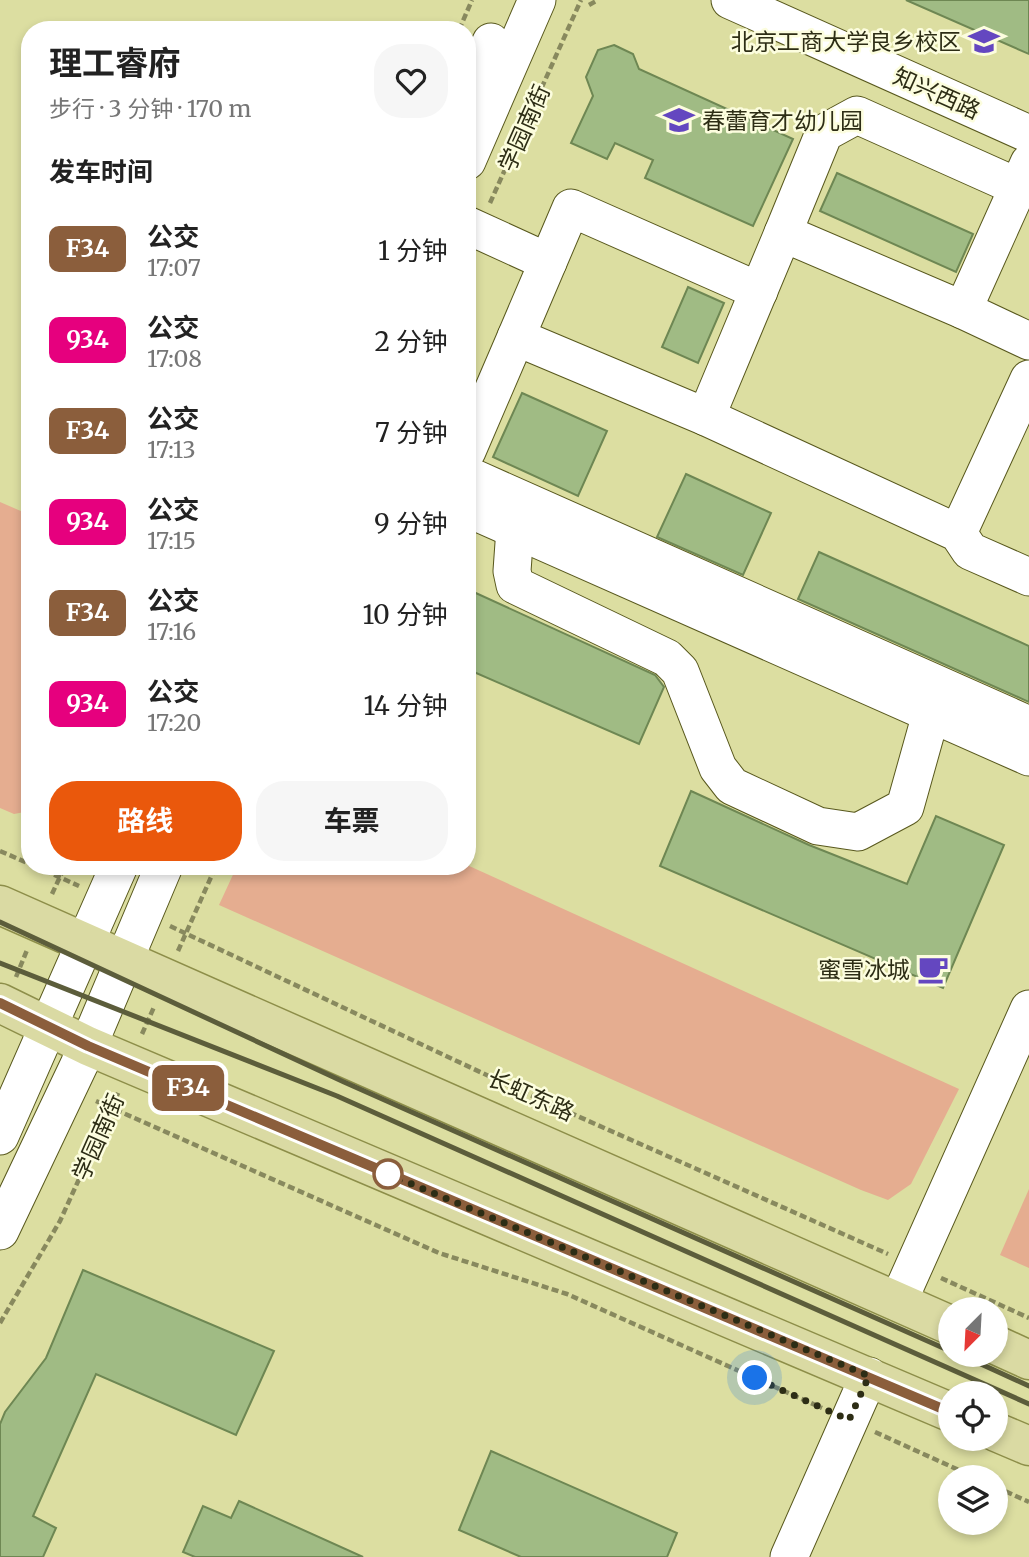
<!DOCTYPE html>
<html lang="zh">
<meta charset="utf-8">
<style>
:root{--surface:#fff;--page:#f6f6f6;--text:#222;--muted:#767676;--accent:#ea580c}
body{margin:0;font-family:Merriweather,"Noto Sans SC",serif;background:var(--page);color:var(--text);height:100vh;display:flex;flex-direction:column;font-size:26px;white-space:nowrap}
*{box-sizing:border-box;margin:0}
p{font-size:23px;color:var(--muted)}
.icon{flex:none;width:38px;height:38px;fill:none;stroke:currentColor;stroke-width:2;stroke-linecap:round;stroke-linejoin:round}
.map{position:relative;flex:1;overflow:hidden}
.drawer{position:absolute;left:21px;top:21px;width:455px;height:854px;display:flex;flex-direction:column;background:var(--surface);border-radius:28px;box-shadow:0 4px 10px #0003}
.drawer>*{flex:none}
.badge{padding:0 14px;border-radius:10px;font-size:24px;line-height:46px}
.needle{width:46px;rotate:204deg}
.buttons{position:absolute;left:938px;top:1297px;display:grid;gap:14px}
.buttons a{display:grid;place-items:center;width:70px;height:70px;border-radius:50%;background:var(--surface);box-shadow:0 4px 10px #0003;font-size:35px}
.you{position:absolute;width:35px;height:35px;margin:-18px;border:5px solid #fff;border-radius:50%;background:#1a73e8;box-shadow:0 0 0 10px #1a73e833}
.map>.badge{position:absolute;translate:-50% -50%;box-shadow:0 0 0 4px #fff}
h2{padding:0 28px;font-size:26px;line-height:63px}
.round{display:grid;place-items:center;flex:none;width:74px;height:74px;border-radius:28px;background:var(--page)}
.head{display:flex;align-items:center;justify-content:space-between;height:119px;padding:0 28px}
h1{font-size:33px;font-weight:700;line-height:52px}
.cta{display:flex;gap:14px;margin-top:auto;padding:14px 28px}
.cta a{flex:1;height:80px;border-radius:28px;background:var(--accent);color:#fff;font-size:28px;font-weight:700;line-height:80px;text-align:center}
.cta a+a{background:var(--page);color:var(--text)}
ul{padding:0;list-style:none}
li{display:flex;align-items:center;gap:21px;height:91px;padding:0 28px}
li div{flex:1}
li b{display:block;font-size:26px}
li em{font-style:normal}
li .badge{min-width:77px;font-weight:700;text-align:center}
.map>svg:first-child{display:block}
.green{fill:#e5ad90}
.building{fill:#a0bb84;stroke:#6e8753;stroke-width:2}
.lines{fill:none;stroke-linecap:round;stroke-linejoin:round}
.minor-casing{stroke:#58581d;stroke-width:39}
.major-casing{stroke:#8d8e49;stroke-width:41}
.path{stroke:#88895e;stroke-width:4.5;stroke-dasharray:7 3.5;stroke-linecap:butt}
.minor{stroke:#fff;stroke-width:37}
.major{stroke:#dadaa3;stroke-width:38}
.rail{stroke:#5c5d3b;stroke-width:5}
.line-casing{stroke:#fff;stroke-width:16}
.line{stroke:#8b5e3c;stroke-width:10}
.walk{stroke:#2d2d15;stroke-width:7;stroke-dasharray:0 12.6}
.stop-dot{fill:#fff;stroke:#8b5e3c;stroke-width:3.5}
.labels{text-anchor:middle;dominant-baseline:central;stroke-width:5;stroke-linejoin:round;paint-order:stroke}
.poi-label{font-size:23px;fill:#2d2d15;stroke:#fcfdde;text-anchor:end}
.street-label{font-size:23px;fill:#2d2d15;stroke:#fcfdde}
</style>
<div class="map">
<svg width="1029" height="1557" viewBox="0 0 1029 1557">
<rect width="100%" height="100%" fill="#dcdea1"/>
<g class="green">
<polygon points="0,502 30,515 30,811 14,814 0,808"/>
<polygon points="467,865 959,1089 911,1184 888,1200 861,1190 219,905 237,866"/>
<polygon points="1029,1189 1029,1268 1000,1255"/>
</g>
<g class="building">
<polygon points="906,0 1029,0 1029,54"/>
<polygon points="614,45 633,54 639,69 793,139 753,226 645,178 653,160 615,143 607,159 571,143 593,96 586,77 598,50"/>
<polygon points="837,173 973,234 956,272 820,211"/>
<polygon points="688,287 724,303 698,363 662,347"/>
<polygon points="522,393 607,431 578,496 493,457"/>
<polygon points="686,474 771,513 743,575 657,537"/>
<polygon points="819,552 1029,646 1029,702 798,599"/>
<polygon points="467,589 655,675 664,687 639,744 467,669"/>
<polygon points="691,791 809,845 907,884 936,816 1004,845 943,988 660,866"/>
<polygon points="83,1270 274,1351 236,1435 96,1374 33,1516 56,1528 43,1557 0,1557 0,1424 5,1412 46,1358"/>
<polygon points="491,1451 677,1533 667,1557 521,1557 459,1530"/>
<polygon points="239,1501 363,1557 195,1557 183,1552 203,1506 231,1518"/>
</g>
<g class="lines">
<g class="minor-casing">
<g id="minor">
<polyline points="730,0 1029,134"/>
<polyline points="467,96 491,42"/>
<polyline points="467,161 537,0"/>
<polyline points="1029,163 963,310 783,233 706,417 958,533 970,551 1029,577"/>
<polyline points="467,225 548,262 571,208 759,291"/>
<polyline points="783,233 824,133 857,115 1018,187"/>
<polyline points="548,262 516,337 706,417"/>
<polyline points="963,310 1029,341"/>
<polyline points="467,451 516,337"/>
<polyline points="467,475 1029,725"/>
<polyline points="467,508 1029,757"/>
<polyline points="515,529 512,571 515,585 667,658 680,671 718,768 732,786 818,826 858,832 905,807 931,714"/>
<polyline points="958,533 1029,379"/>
<polyline points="0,1136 119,866"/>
<polyline points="0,1231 88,1046 164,866"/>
<polyline points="898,1302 1029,1009"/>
<polyline points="789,1557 869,1376"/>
</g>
</g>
<g class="major-casing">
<g id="major">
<polyline points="0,905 950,1325"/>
<polyline points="0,1003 88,1046 950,1412"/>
<polyline points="996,1345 1029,1360"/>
<polyline points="996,1432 1029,1446"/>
</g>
</g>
<g class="path">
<polyline points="589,5 598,0"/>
<polyline points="459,30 472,0"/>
<polyline points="490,203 581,0"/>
<polyline points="0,851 30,864"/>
<polyline points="35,866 79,886"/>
<polyline points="52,894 65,866"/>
<polyline points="170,926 512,1087 888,1254"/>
<polyline points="178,951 216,866"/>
<polyline points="16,977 27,950"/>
<polyline points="142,1034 154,1007"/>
<polyline points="96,1101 439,1253 567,1294 822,1408"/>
<polyline points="941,1278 1029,1318"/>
<polyline points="0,1323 60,1221 119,1091"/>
<polyline points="875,1432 974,1477"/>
<polyline points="996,1487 1029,1502"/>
</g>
<use href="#minor" class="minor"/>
<use href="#major" class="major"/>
<g class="rail">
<polyline points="0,922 344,1082 950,1351"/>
<polyline points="0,963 337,1096 1029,1404"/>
<polyline points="959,1354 1029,1386"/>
</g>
</g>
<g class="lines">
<g class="line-casing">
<polyline id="line" points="0,1003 88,1046 950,1412"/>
</g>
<use href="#line" class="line"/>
<polyline class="walk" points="388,1174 869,1376 849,1420 755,1378"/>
</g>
<defs>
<g id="university-bare" transform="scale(2.415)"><path d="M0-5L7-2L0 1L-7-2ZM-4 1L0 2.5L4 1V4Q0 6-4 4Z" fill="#6447c0" stroke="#fcfdde" stroke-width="2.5" paint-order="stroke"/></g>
<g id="school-bare" transform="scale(2.415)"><path d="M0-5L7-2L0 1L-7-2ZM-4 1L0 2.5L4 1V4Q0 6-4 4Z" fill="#6447c0" stroke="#fcfdde" stroke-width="2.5" paint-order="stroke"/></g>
<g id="cafe-bare" transform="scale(2.415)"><path d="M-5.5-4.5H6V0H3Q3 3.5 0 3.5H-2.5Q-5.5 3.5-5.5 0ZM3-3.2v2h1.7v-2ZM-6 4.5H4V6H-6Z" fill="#6447c0" stroke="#fcfdde" stroke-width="2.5" paint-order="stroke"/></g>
</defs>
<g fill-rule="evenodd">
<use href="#university-bare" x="984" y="41"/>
<use href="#school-bare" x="679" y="120"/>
<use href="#cafe-bare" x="933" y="969"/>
</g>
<circle class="stop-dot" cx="388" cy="1174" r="14"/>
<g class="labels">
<g class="poi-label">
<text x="961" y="41">北京工商大学良乡校区</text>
<text x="702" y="120" text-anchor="start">春蕾育才幼儿园</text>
<text x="910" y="969">蜜雪冰城</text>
</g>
<g class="street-label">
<text transform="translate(937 93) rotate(24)">知兴西路</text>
<text transform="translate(524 128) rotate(-66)">学园南街</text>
<text transform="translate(531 1095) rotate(24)">长虹东路</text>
<text transform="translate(98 1137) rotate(-66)">学园南街</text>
</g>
</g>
</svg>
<div class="buttons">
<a><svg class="needle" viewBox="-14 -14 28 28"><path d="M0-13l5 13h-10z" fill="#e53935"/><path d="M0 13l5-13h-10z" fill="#767676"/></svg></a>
<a><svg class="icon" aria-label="locate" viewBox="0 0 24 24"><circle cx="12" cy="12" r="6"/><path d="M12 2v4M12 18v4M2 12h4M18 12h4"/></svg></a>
<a><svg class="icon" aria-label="layers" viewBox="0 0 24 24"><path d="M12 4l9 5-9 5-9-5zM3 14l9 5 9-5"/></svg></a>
</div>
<div class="you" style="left:755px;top:1378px"></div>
<b class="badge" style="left:188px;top:1088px;background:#8b5e3c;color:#fff">F34</b>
<section class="drawer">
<div class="head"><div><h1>理工睿府</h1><p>步行 · 3 分钟 · 170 m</p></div><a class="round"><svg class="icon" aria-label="heart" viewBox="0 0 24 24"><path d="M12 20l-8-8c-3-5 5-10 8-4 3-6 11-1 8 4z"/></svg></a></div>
<h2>发车时间</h2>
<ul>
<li><span class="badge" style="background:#8b5e3c;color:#fff">F34</span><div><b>公交</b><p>17:07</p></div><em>1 分钟</em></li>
<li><span class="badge" style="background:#e6007e;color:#fff">934</span><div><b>公交</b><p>17:08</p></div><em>2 分钟</em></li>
<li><span class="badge" style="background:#8b5e3c;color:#fff">F34</span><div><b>公交</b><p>17:13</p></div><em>7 分钟</em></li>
<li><span class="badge" style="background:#e6007e;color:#fff">934</span><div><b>公交</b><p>17:15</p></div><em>9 分钟</em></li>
<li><span class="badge" style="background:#8b5e3c;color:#fff">F34</span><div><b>公交</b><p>17:16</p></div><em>10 分钟</em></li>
<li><span class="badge" style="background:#e6007e;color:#fff">934</span><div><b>公交</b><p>17:20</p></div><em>14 分钟</em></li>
</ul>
<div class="cta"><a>路线</a><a>车票</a></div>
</section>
</div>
